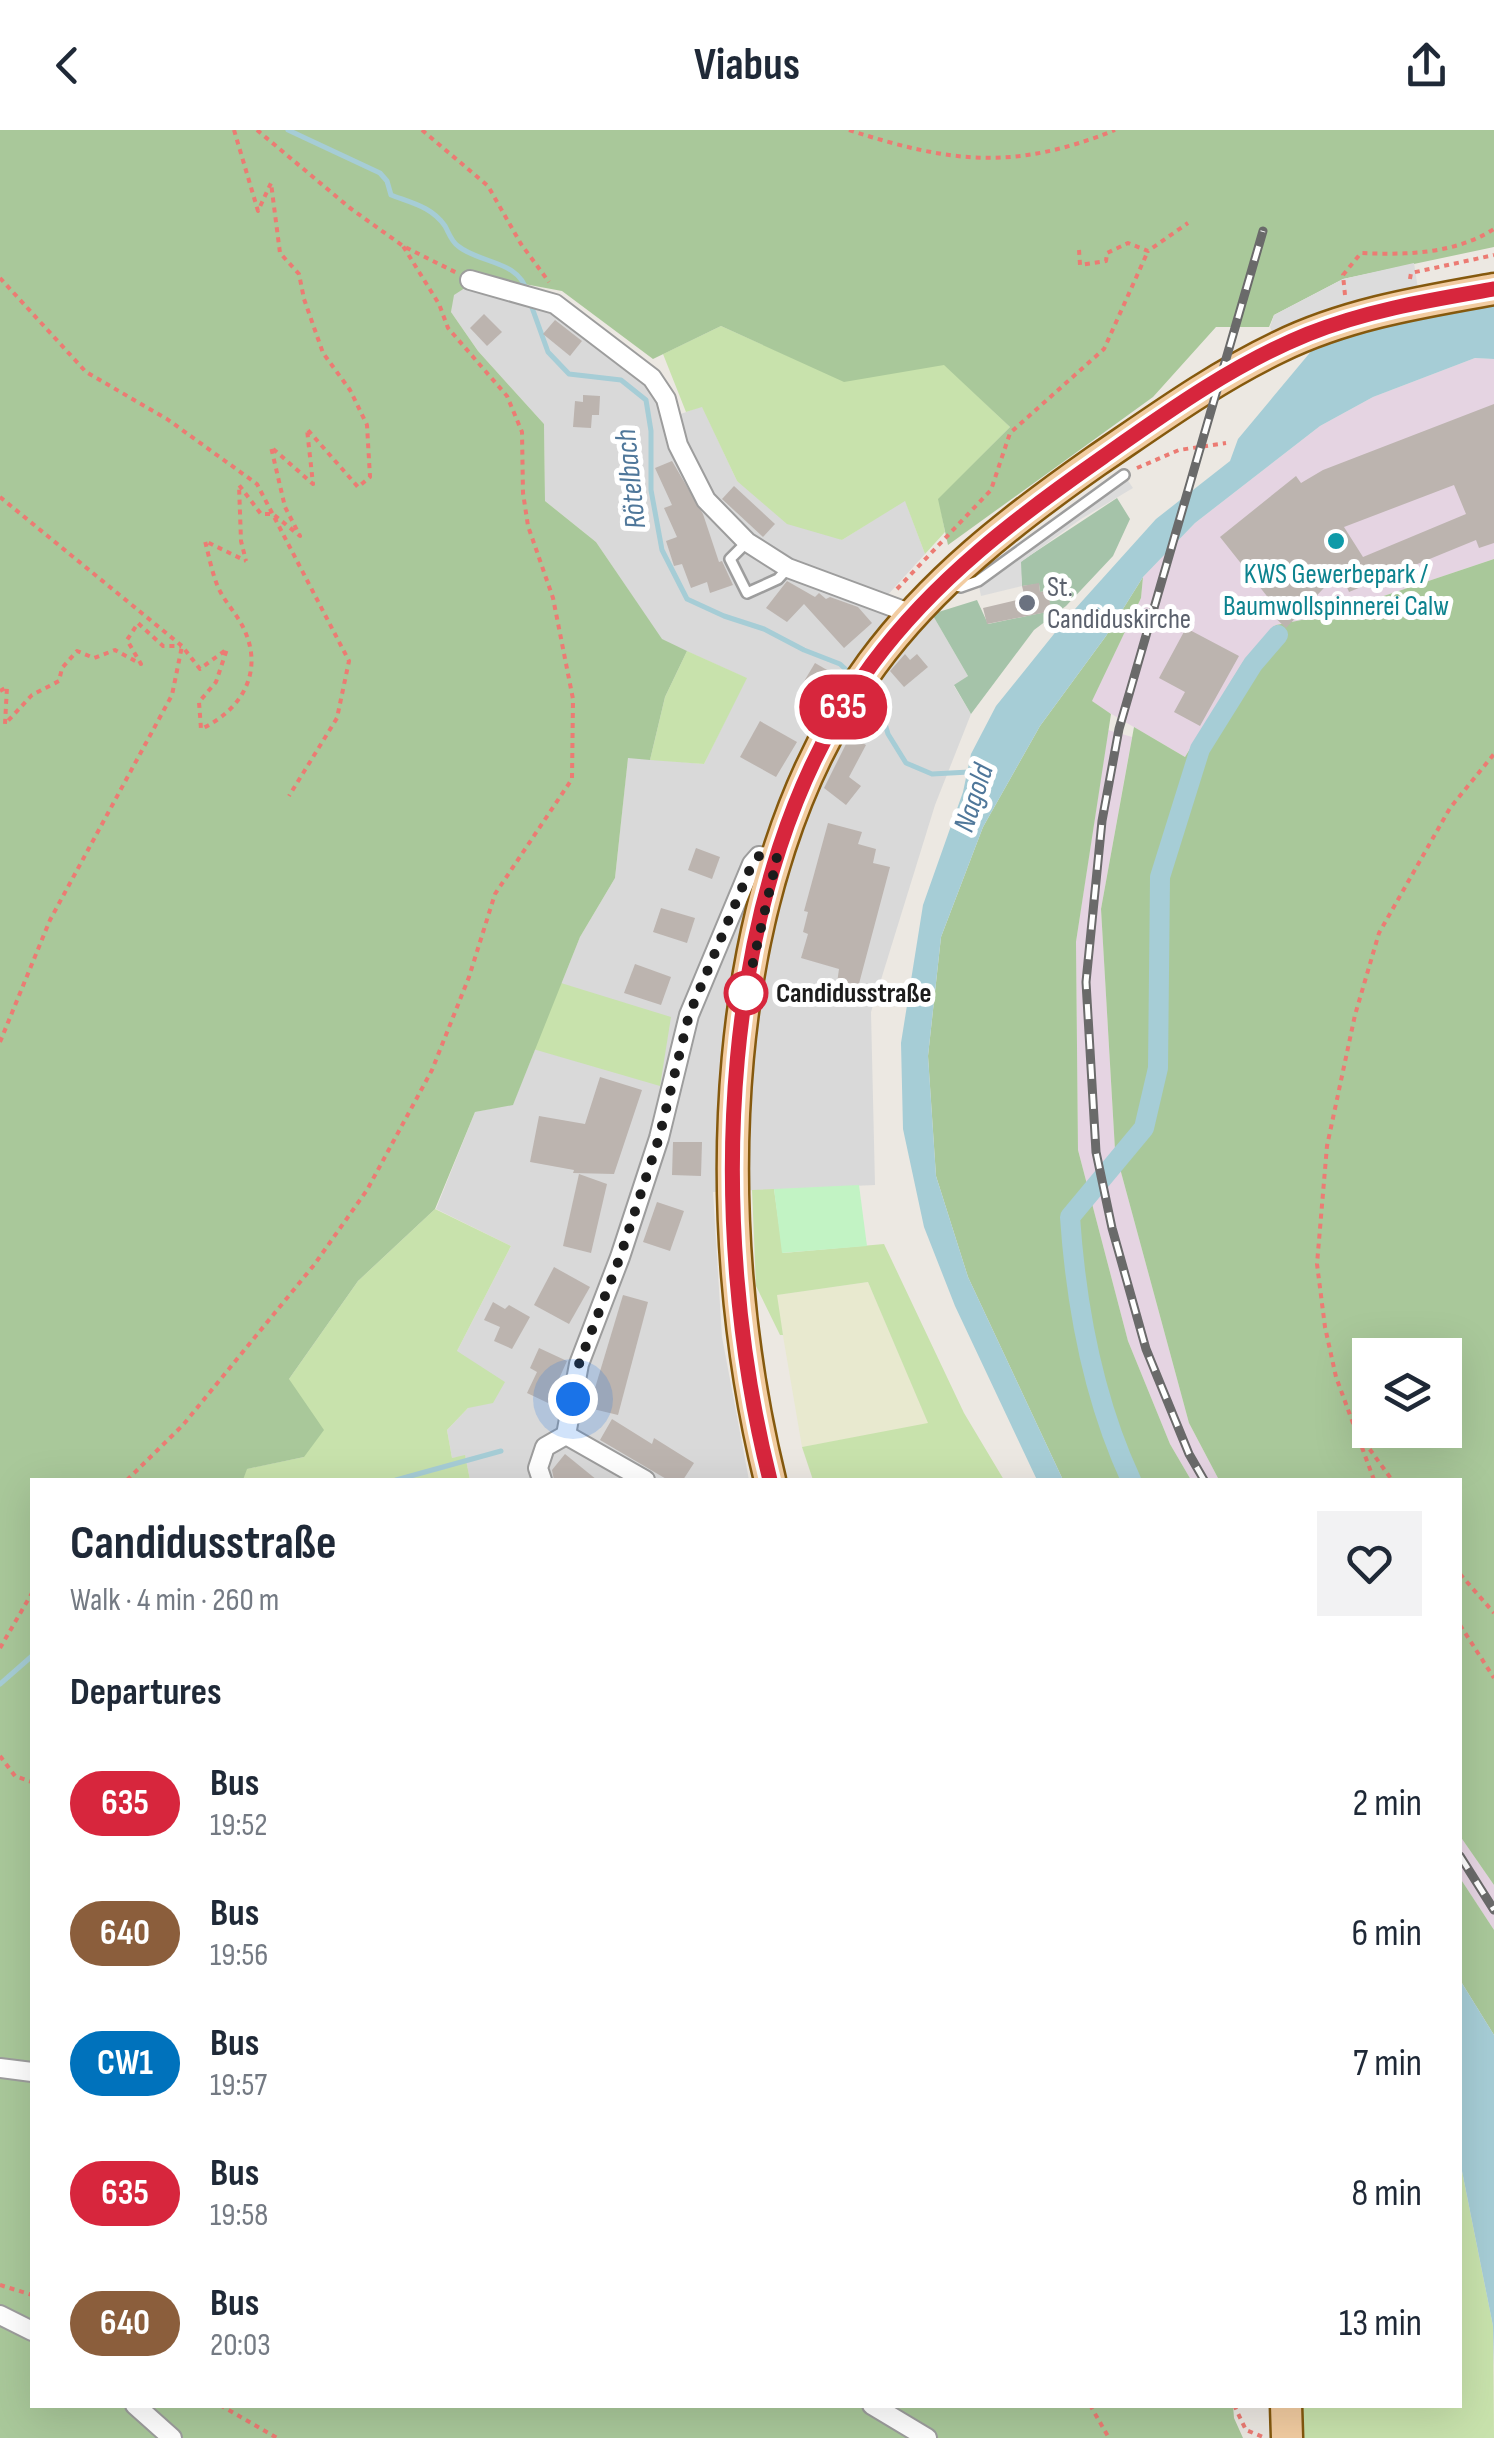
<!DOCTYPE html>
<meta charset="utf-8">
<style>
:root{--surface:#fff;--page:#f2f2f3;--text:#1f2937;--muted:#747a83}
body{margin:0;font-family:"Sofia Sans Condensed",sans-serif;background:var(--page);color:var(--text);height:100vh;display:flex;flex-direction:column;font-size:38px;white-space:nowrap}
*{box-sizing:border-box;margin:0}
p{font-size:32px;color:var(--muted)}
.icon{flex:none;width:55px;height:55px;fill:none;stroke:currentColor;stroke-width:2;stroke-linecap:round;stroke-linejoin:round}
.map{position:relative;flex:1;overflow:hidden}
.sheet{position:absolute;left:30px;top:1348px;width:1432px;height:930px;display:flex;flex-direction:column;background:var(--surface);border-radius:0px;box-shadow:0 10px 40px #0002}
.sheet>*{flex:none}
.badge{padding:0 20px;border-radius:32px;font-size:35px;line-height:65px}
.controls{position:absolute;left:1352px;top:1208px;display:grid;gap:20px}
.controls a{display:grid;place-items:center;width:110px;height:110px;border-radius:0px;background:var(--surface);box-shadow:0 10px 40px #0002;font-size:50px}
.you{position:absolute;width:50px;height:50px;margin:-25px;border:8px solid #fff;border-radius:50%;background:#1a73e8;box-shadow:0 0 0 15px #1a73e833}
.map>.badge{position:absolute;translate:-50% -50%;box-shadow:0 0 0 5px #fff}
h2{padding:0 40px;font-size:38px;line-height:90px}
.round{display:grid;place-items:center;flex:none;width:105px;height:105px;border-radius:0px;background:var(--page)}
.overview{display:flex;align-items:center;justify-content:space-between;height:170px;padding:0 40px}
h1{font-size:48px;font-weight:700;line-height:75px}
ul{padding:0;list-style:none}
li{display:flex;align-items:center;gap:30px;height:130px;padding:0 40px}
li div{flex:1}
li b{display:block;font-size:38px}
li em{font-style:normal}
li .badge{min-width:110px;font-weight:700;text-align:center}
header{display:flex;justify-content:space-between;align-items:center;height:130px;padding:0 40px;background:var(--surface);font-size:45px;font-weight:700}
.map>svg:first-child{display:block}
.residential{fill:#d9d9d9}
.industrial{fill:#e5d4e2}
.farmland{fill:#e8e9cf}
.grass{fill:#c8e2ac}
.forest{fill:#a9c89a;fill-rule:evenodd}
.cemetery{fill:#a5c3a9}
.park{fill:#c2f3c4}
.parking{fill:#dcdcdc}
.water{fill:#a6cdd6}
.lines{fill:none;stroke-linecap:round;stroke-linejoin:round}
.stream{stroke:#a6cdd6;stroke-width:5}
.canal{stroke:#a6cdd6;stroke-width:20}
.building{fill:#bcb4af;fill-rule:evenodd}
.lane-casing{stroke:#9d9d9d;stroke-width:14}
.street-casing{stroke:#9d9d9d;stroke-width:22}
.primary-casing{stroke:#85590e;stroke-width:35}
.path{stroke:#ec7b73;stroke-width:4;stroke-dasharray:5 5;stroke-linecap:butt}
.lane{stroke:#fff;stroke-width:9}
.street{stroke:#fff;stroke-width:18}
.primary{stroke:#f2cca1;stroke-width:30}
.rail-casing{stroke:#6a6a6a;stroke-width:9}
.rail{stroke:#fff;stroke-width:5;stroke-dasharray:15;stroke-linecap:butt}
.line-casing{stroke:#fff;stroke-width:22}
.line{stroke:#d7263d;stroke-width:15}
.walk{stroke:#1c1c1c;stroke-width:10;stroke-dasharray:0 18}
.culture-dot{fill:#0f9aa8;stroke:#fff;stroke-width:4}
.worship-dot{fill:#6b7280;stroke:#fff;stroke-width:4}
.stop-dot{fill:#fff;stroke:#d7263d;stroke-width:5}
.labels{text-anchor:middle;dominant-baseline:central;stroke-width:10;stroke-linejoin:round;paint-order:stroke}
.culture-label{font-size:28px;fill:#0d838f;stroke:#fff}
.worship-label{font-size:28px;fill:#5b616d;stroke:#fff;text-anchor:start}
.stop-label{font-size:28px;font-weight:bold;fill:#1c1c1c;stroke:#fff;text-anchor:start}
.water-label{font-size:30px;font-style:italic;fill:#4f779a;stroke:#fff}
</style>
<header><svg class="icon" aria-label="back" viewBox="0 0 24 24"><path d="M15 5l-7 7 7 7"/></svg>Viabus<svg class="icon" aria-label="share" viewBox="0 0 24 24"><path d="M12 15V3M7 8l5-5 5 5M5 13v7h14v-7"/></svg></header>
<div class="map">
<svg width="1494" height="2308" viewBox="0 0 1494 2308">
<rect width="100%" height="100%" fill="#ece8e2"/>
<polygon class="residential" points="468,156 543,175 647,251 665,290 702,276 737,351 842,410 905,370 925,424 874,480 917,500 932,484 968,546 954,556 971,584 935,675 871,882 875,1055 713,1062 722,1207 749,1350 470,1350 465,1326 452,1328 447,1300 468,1278 457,1221 511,1116 436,1079 475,982 513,974 580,807 615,748 628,627 704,634 746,548 662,510 596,412 545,371 544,294 478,221 451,182 453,165"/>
<g class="industrial">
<polygon points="1475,228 1494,229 1494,429 1327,485 1276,495 1243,532 1185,627 1091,572 1141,468 1143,447 1195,393 1320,296 1373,267"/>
<polygon points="1108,600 1132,607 1101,779 1115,1020 1189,1293 1219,1350 1191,1350 1170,1314 1128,1211 1078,1020 1076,812"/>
<polygon points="1460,1706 1494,1755 1494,1800 1460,1748"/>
</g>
<polygon class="farmland" points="868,1152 929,1294 802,1317 776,1165"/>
<g class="grass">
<polygon points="721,196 844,251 944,234 1010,297 939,369 945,402 925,424 905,371 842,410 787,394 737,351 702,277 686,282 663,224"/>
<polygon points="687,521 747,548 704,634 650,630 665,567"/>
<polygon points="561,853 671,887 660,956 533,919"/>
<polygon points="774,1059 783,1123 884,1114 964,1283 1004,1350 813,1350 802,1317 928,1293 868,1152 777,1165 783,1205 780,1205 756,1156 752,1060"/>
<polygon points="435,1079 511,1116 457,1221 505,1252 493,1273 468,1278 447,1300 452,1328 465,1325 470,1350 243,1350 246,1339 304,1327 289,1249 358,1151"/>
<polygon points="1460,2031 1493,2196 1494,2308 1298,2308 1295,2275 1460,2275"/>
</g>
<g class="forest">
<polygon points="0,0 1494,0 1494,117 1343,149 1274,185 1269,197 1216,197 1153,267 948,415 938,369 1010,297 944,235 844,252 721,196 653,229 562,161 476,145 468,156 454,165 451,182 478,221 544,294 545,371 596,412 662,509 687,521 665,567 650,630 628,628 615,748 580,807 513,975 475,982 435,1079 358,1151 289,1249 324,1300 304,1327 247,1339 243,1350 32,1350 32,2275 1233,2275 1234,2288 1243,2308 0,2308"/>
<path d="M 1494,429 L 1494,1755 L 1460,1706 L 1460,1350 L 1219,1350 L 1189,1293 L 1115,1020 L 1101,779 L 1134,597 L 1185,627 L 1243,532 L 1276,495 L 1327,485 ZM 1370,1225 L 1445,1225 L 1445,1300 L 1370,1300 Z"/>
<polygon points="1143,447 1141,468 1092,571 1111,584 1076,812 1078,1020 1128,1211 1170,1314 1191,1350 1063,1350 968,1147 936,1046 928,926 941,807 983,697 1040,596 1106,506"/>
<polygon points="1460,1748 1494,1800 1494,1905 1460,1850"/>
</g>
<polygon class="cemetery" points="1117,368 1130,389 1113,426 1066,476 1034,500 971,584 954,555 968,546 932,484 977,470 988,494 1051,481 1047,461 1040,462 1039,454 1022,456 1020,432"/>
<polygon class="park" points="859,1055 867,1116 782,1123 774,1059"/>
<g class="parking">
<polygon points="1414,133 1420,172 1278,217 1270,197 1274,185 1343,149"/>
<polygon points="1124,345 1133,358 1081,389 1021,432 1022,456 981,466 978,451"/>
</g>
<g class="water">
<polygon points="1494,174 1494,229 1475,228 1373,267 1320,296 1195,393 1143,447 1106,506 1040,596 983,697 941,807 928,926 936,1046 968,1147 1063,1350 1037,1350 955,1176 924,1097 903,999 901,913 923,775 963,662 971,624 996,576 1066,489 1156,389 1230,331 1238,309 1313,219 1355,204 1428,185"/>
<polygon points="1460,1850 1494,1905 1494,2236 1493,2196 1460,2031"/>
</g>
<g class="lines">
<g class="stream">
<path d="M 288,0 L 380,43 L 387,51 L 391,65 C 412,73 432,77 445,96 C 449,103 451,111 458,116 C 480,134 519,130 527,162"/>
<polyline points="530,172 548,222 569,244 621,250 646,270 651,301 651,360 662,420 687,469 724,486 764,499 804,520 840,534 853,546"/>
<polyline points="868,560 878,570 888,604 906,633 932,644 969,642"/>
<polyline points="396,1350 501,1321"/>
<polyline points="0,1554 32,1526"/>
</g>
<path class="canal" d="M 1131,1350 C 1094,1270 1076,1175 1070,1087 L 1144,998 L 1158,938 L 1160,747 L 1200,619 L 1253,534 L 1278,505"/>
</g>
<g class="building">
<polygon points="484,184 502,202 487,216 470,198"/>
<polygon points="555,190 582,211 570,226 543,204"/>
<polygon points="583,265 600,266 599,285 592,285 591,298 573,297 575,271 583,272"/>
<path d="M 1494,274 L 1494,413 L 1479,418 L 1476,410 L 1349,462 L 1340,441 L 1286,498 L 1268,481 L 1274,475 L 1220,407 L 1296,346 L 1301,353 L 1323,340 ZM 1454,355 L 1466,384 L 1363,427 L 1344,397 Z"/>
<polygon points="672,331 703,384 719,432 722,431 733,455 710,463 707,452 691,458 682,434 674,436 666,411 677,407 664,378 672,375 655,338"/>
<polygon points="734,356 775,394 763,407 722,369"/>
<polygon points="787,451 815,467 819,463 826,469 830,467 858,477 872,493 844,518 804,474 787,492 766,478"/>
<polygon points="1039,453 1040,462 1047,461 1052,481 987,494 983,478 1025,468 1022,456"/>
<polygon points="1186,498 1239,526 1200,596 1174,582 1185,562 1159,548"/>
<polygon points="905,524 910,530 917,524 928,537 904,557 890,541"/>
<polygon points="815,533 834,544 820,569 800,558"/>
<polygon points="760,591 797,612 776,647 740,627"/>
<polygon points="850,606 866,615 849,647 861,656 846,675 824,658"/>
<polygon points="828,693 862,702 858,714 876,719 873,733 890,737 856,865 836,860 839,839 801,828 808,804 803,802 808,782 804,781"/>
<polygon points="696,718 720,727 712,749 688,740"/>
<polygon points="661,778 695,788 687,813 653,802"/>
<polygon points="635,834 671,847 661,875 624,863"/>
<polygon points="600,947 642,960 614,1044 573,1043 574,1040 530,1032 539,986 585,994"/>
<polygon points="673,1012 702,1012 701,1046 672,1045"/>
<polygon points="579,1044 607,1054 591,1123 563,1116"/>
<polygon points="657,1072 684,1081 670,1121 643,1112"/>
<polygon points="554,1137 590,1157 569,1194 534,1175"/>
<polygon points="623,1165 648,1172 618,1285 589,1278"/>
<polygon points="493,1172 505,1179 509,1175 530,1187 512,1219 494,1211 500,1197 484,1190"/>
<polygon points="539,1218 567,1231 548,1273 527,1263 537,1242 530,1238"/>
<polygon points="612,1289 652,1314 654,1308 694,1333 683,1350 668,1350 600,1310"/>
<polygon points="565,1324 597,1350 554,1350 552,1340"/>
</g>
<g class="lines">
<g class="lane-casing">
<g id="lane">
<polyline points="747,412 730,429 747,463 778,449 788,438"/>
<polyline points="949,455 961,457 978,451 1124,345"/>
</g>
</g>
<g class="street-casing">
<g id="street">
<polyline points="470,150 555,174 652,248 666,269 678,315 706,370 747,412 788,438 912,484"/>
<polyline points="566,1305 645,1350"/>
<polyline points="542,1350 538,1338 545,1317 566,1305 579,1234 620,1127 659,1008 689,885 752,734 759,726 777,728"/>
<polyline points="0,1938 32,1942"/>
<polyline points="0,2185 32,2201"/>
<polyline points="135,2275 172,2308"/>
<polyline points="872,2275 927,2308"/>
</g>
</g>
<g class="primary-casing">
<g id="primary">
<path d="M 770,1350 C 708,1098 712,750 872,534 C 933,451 1012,390 1096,331 C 1155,291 1214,248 1279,217 C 1346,184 1421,172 1494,159"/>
<polyline points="1286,2275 1287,2308"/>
</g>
</g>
<g class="path">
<polyline points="234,0 258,81 271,53 280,123 299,144 304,169 323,223 350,260 367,295 370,347 358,357 307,299 313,354 271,317 285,377 300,406 273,384 261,384 239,355 241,411 246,431"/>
<polyline points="257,0 350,78 403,116 457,143"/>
<polyline points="422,0 488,56 521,114 549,152"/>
<path d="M 849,0 C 951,33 1014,41 1115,0"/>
<polyline points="1079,120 1080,135 1106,131 1107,123 1128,113 1148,121 1188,93"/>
<polyline points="0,148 86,242 167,289 257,354 349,531 337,588 289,666"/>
<polyline points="1410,149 1411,143 1494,125"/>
<path d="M 1345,165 L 1343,145 L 1361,123 C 1406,125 1455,124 1494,99"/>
<polyline points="1137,338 1179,320 1226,313"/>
<path d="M 0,367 L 182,516 L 200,539 L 227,519 L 216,552 L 199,572 L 201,599 C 242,580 265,541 243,497 C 236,483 224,471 218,457 C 212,443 209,426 205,411 L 246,431"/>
<polyline points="897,459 991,360 1010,303 1104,219 1148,121"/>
<polyline points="0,561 7,557 5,594 32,565 59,551 62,538 77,521 94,528 115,520 141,534 127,510 138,493 163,516 181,516"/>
<polyline points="0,912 50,790 172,565 182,516"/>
<polyline points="1358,1303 1392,1350"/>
<polyline points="127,1350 183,1295 314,1135 367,1060 432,940 469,847 495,764 572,649 573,569 553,468 528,396 523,363 522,302 507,266 448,198 439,174 403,116"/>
<polyline points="1374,1350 1336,1247 1325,1197 1317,1134 1327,1016 1355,885 1379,803 1450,678 1494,624"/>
<polyline points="1460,1444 1494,1483"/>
<polyline points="1460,1495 1494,1548"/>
<polyline points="0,1518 32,1463"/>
<polyline points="0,1626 15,1646 32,1652"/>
<polyline points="0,2155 32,2165"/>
<polyline points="220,2275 277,2308"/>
<polyline points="1090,2275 1109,2308"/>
<polyline points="1234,2275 1246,2300 1263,2307"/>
</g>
<use href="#lane" class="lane"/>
<use href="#street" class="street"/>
<use href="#primary" class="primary"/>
<g class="rail-casing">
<g id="rail">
<polyline points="1204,1350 1189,1324 1146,1219 1112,1098 1096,1022 1086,852 1102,691 1119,599 1263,101"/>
<polyline points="1460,1726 1494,1780"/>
</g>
</g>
<use href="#rail" class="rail"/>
</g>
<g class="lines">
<g class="line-casing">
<path id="line" d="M 770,1350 C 707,1100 712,749 872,534 C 935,449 1017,387 1103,327 C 1167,282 1234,234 1308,204 C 1368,180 1431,170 1494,159"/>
</g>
<use href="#line" class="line"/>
<polyline class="walk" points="573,1269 579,1234 620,1127 659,1008 689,885 752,734 759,726 777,728 746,863"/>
</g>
<circle class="culture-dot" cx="1336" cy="411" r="10"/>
<circle class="worship-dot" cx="1027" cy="473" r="10"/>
<circle class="stop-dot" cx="746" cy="863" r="20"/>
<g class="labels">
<g class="culture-label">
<text x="1336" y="444">KWS Gewerbepark /<tspan x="1336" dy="32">Baumwollspinnerei Calw</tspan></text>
</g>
<g class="worship-label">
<text x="1047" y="457">St.<tspan x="1047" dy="32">Candiduskirche</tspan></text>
</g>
<g class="stop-label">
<text x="776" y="863">Candidusstraße</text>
</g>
<g class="water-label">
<text transform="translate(631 349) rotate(-96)">Rötelbach</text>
<text transform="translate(974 668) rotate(-72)">Nagold</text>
</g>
</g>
</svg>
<div class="controls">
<a><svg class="icon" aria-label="layers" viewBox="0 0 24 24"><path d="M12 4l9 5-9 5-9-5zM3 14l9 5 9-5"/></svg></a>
</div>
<div class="you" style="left:573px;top:1269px"></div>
<b class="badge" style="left:843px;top:577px;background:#d7263d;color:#fff">635</b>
<section class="sheet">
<div class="overview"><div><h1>Candidusstraße</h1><p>Walk · 4 min · 260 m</p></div><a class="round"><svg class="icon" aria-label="heart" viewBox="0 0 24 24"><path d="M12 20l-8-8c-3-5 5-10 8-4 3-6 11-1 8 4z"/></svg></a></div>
<h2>Departures</h2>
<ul>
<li><span class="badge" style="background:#d7263d;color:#fff">635</span><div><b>Bus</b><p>19:52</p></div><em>2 min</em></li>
<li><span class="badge" style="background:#8b5e3c;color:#fff">640</span><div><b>Bus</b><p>19:56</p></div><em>6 min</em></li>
<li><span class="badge" style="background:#0072bc;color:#fff">CW1</span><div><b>Bus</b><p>19:57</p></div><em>7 min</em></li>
<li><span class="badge" style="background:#d7263d;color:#fff">635</span><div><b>Bus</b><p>19:58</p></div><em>8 min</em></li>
<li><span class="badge" style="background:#8b5e3c;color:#fff">640</span><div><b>Bus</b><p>20:03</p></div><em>13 min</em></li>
</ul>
</section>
</div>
